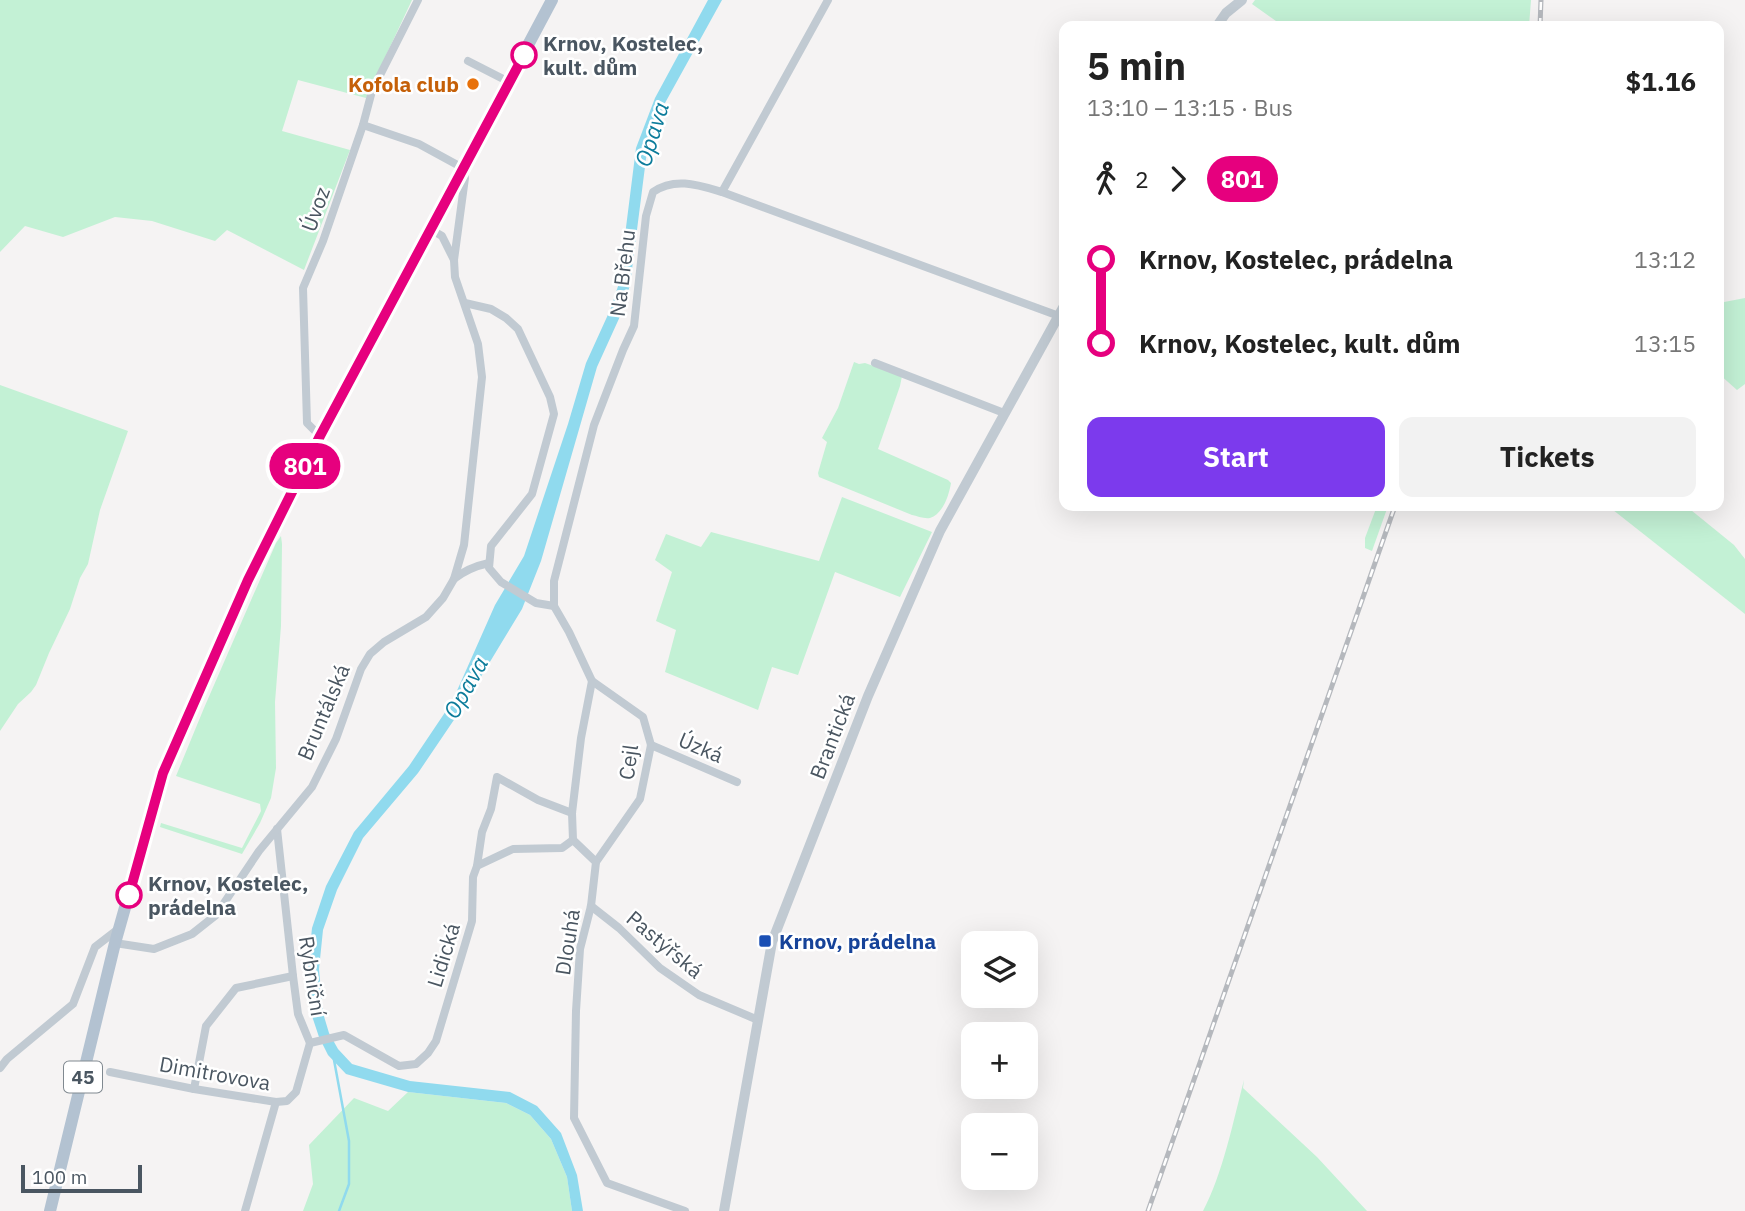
<!DOCTYPE html>
<meta charset="utf-8">
<style>
:root{--surface:#fff;--page:#f2f2f2;--text:#222;--muted:#767676;--accent:#7c3aed}
body{margin:0;font-family:"IBM Plex Sans",sans-serif;background:var(--page);color:var(--text);height:100vh;display:flex;flex-direction:column;font-size:26px;white-space:nowrap}
*{box-sizing:border-box;margin:0}
p{font-size:23px;color:var(--muted)}
.icon{flex:none;width:38px;height:38px;fill:none;stroke:currentColor;stroke-width:2;stroke-linecap:round;stroke-linejoin:round}
.map{position:relative;flex:1;overflow:hidden}
.drawer{position:absolute;left:1059px;top:21px;width:665px;height:490px;display:flex;flex-direction:column;background:var(--surface);border-radius:14px;box-shadow:0 7px 28px #0002}
.drawer>*{flex:none}
.badge{padding:0 14px;border-radius:23px;font-size:24px;line-height:46px}
.buttons{position:absolute;left:961px;top:931px;display:grid;gap:14px}
.buttons a{display:grid;place-items:center;width:77px;height:77px;border-radius:14px;background:var(--surface);box-shadow:0 7px 28px #0002;font-size:35px}
.scale{position:absolute;left:21px;bottom:18px;width:121px;box-sizing:border-box;padding-left:7px;border:4px solid #4a5661;border-top:0;font-size:19px;line-height:24px;white-space:nowrap;color:#4a5661;-webkit-text-stroke:5px #fff;paint-order:stroke}
.map>.badge{position:absolute;translate:-50% -50%;box-shadow:0 0 0 4px #fff}
.legs{display:flex;align-items:center;gap:10px;height:77px;padding:0 28px;font-size:23px}
.legs p{margin-inline-start:auto}
.overview{display:flex;align-items:center;justify-content:space-between;height:119px;padding:0 28px}
h1{font-size:38px;font-weight:700;line-height:52px}
.button{display:flex;gap:14px;margin-top:auto;padding:14px 28px}
.button a{flex:1;height:80px;border-radius:14px;background:var(--accent);color:#fff;font-size:28px;font-weight:700;line-height:80px;text-align:center}
.button a+a{background:var(--page);color:var(--text)}
ul{padding:0 28px;list-style:none}
li{display:flex;align-items:center;gap:24px;height:84px;font-size:26px}
li i{display:grid;place-items:center;width:10px;height:100%;margin:0 9px;background:currentColor}
li i::after{content:'';width:18px;height:18px;margin:-9px;border:5px solid;border-radius:50%;background:var(--surface)}
li p{margin-inline-start:auto}
li:first-child i{background:linear-gradient(#0000 50%,currentColor 0)}
li:last-child i{background:linear-gradient(currentColor 50%,#0000 0)}
.map>svg:first-child{display:block}
.green{fill:#c3f1d5}
.water{fill:#90daee}
.lines{fill:none;stroke-linecap:round;stroke-linejoin:round}
.stream{stroke:#90daee;stroke-width:2.5}
.minor{stroke:#c1cad2;stroke-width:8}
.tertiary{stroke:#c1cad2;stroke-width:10}
.primary{stroke:#b3c2d1;stroke-width:12}
.rail-casing{stroke:#b5b8bd;stroke-width:5}
.rail{stroke:#fff;stroke-width:2.5;stroke-dasharray:8;stroke-linecap:butt}
.line-1-casing{stroke:#fff;stroke-width:16}
.line-1{stroke:#e6007e;stroke-width:10}
.stop-1-dot{fill:#fff;stroke:#e6007e;stroke-width:3.5}
.food-dot{fill:#e8710a;stroke:#fff;stroke-width:2.5}
.transit-dot{fill:#1a4fb4;stroke:#fff;stroke-width:2.5}
.labels{text-anchor:middle;dominant-baseline:central;stroke-width:5;stroke-linejoin:round;paint-order:stroke}
.shield{fill:#fff;stroke:#808990;stroke-width:2}
.shield-label{font-size:19px;font-weight:bold;fill:#4a5661}
.stop-label{font-size:21px;font-weight:bold;fill:#4a5661;stroke:#fff;text-anchor:start}
.food-label{font-size:21px;font-weight:bold;fill:#c56008;stroke:#fff;text-anchor:end}
.street-label{font-size:21px;fill:#4a5661;stroke:#fff}
.transit-label{font-size:21px;font-weight:bold;fill:#164399;stroke:#fff;text-anchor:start}
.water-label{font-size:23px;font-style:italic;fill:#0c7c9b;stroke:#fff}
</style>
<div class="map">
<svg width="1745" height="1211" viewBox="0 0 1745 1211">
<rect width="100%" height="100%" fill="#f5f3f3"/>
<g class="green">
<polygon points="0,0 412,0 366,98 298,80 282,131 350,150 304,270 227,230 215,241 152,221 115,217 63,237 25,226 0,252"/>
<polygon points="1255,0 1531,0 1529,26 1522,26 1522,25 1521,26 1283,26 1252,4"/>
<polygon points="1745,298 1745,384 1737,390 1719,374 1719,303"/>
<path d="M 854,362 L 859,364 L 865,363 L 902,376 L 900,386 L 878,449 L 948,480 L 951,483 C 949,495 943,514 930,518 C 924,519 917,516 912,515 L 819,477 L 818,473 L 827,442 L 822,438 L 838,408 Z"/>
<polygon points="0,385 128,431 100,510 88,564 80,578 70,609 49,653 36,685 31,692 18,704 0,731"/>
<polygon points="842,497 932,532 900,597 835,572 798,675 772,667 758,710 665,672 676,630 656,621 672,572 655,560 666,534 701,547 711,532 819,561"/>
<polygon points="1377,506 1388,506 1372,551 1365,548 1365,538"/>
<polygon points="1608,506 1686,506 1734,545 1745,559 1745,614"/>
<polygon points="281,536 282,544 281,626 275,702 276,768 271,798 260,823 242,854 160,827 161,823 242,848 261,811 260,804 176,776 204,708 276,543"/>
<path d="M 1244,1080 L 1243,1088 L 1317,1157 L 1367,1211 L 1203,1211 C 1223,1173 1233,1122 1244,1080 Z"/>
<polygon points="408,1092 506,1103 530,1115 551,1139 567,1177 572,1211 303,1211 313,1184 309,1145 354,1098 388,1111"/>
</g>
<polygon class="water" points="708,0 722,0 665,103 647,151 630,285 622,312 597,367 541,561 522,609 462,708 418,773 363,838 337,890 323,930 319,969 323,1013 329,1033 338,1049 352,1064 410,1081 510,1092 537,1106 561,1133 577,1175 583,1211 572,1211 567,1177 551,1139 530,1115 506,1103 408,1092 346,1074 328,1055 319,1037 312,1016 308,969 312,928 326,886 354,832 409,766 452,702 495,605 524,556 568,424 586,363 611,308 619,283 636,148 655,98"/>
<g class="lines">
<polyline class="stream" points="334,1060 349,1141 349,1184 339,1211"/>
<g class="minor">
<polyline points="468,61 509,82"/>
<polyline points="722,192 1059,316"/>
<polyline points="430,229 442,236 454,260"/>
<polyline points="465,303 491,309 506,318 518,329 550,397 554,414 532,494 491,546 489,568 501,582 536,603 554,606"/>
<polyline points="875,363 1004,413"/>
<polyline points="320,436 307,423 303,288 323,241 363,125 372,91 418,0"/>
<path d="M 454,579 C 465,570 475,566 489,563"/>
<polyline points="592,681 643,717 651,745 640,799 596,862"/>
<polyline points="651,745 737,782"/>
<polyline points="277,829 293,976 298,1014 310,1043"/>
<polyline points="477,866 482,832 491,809 497,777 538,800 572,813"/>
<polyline points="591,906 619,928 660,968 699,995 758,1020"/>
<polyline points="115,943 154,949 192,934 216,915 259,851 312,787 336,739 361,669 370,654 384,642 426,617 443,598 454,579 464,545 482,377 478,344 455,277 454,260 465,178 463,168 419,144 363,125"/>
<polyline points="0,1068 7,1059 73,1004 95,947 117,930"/>
<polyline points="110,1072 194,1089 276,1102 287,1101 296,1092 310,1043 344,1035 399,1066 416,1064 428,1053 436,1041 472,921 473,877 477,866 513,849 562,848 573,840"/>
<polyline points="194,1089 206,1026 236,988 293,976"/>
<polyline points="245,1211 276,1102"/>
<path d="M 685,1211 L 607,1183 L 574,1118 L 576,1011 L 580,949 L 591,906 L 596,862 L 573,840 L 572,813 L 581,738 L 592,681 L 569,632 L 554,606 L 554,581 L 594,425 L 623,350 L 634,326 L 646,216 L 653,192 C 675,177 698,185 722,192 L 828,0"/>
</g>
<g class="tertiary">
<polyline points="1217,26 1226,13 1242,0"/>
<polyline points="724,1211 772,942 868,696 940,531 1064,306"/>
</g>
<polyline class="primary" points="50,1211 115,943 163,773 248,580 320,436 552,0"/>
<g class="rail-casing">
<g id="rail">
<polyline points="1540,26 1541,0"/>
<polyline points="1148,1211 1395,506"/>
</g>
</g>
<use href="#rail" class="rail"/>
</g>
<g class="lines">
<g class="line-1-casing">
<polyline id="line-1" points="129,895 163,773 248,580 320,436 524,55"/>
</g>
<use href="#line-1" class="line-1"/>
</g>
<g class="stop-1-dot">
<circle cx="524" cy="55" r="12"/>
<circle cx="129" cy="895" r="12"/>
</g>
<circle class="food-dot" cx="473" cy="84" r="7"/>
<rect class="transit-dot" x="758" y="934" width="14" height="14" rx="3.5"/>
<g class="labels">
<rect class="shield" x="64" y="1061.5" width="38" height="31" rx="5"/>
<g class="shield-label">
<text x="83" y="1077">45</text>
</g>
<g class="stop-label">
<text x="543" y="43">Krnov, Kostelec,<tspan x="543" dy="24">kult. dům</tspan></text>
<text x="148" y="883">Krnov, Kostelec,<tspan x="148" dy="24">prádelna</tspan></text>
</g>
<g class="food-label">
<text x="459" y="84">Kofola club</text>
</g>
<g class="street-label">
<text transform="translate(315 209) rotate(-70)">Úvoz</text>
<text transform="translate(622 273) rotate(-83)">Na Břehu</text>
<text transform="translate(323 712) rotate(-67)">Bruntálská</text>
<text transform="translate(832 736) rotate(-69)">Brantická</text>
<text transform="translate(701 747) rotate(23)">Úzká</text>
<text transform="translate(628 762) rotate(-82)">Cejl</text>
<text transform="translate(567 942) rotate(-81)">Dlouhá</text>
<text transform="translate(665 944) rotate(40)">Pastýřská</text>
<text transform="translate(443 955) rotate(-73)">Lidická</text>
<text transform="translate(313 976) rotate(81)">Rybniční</text>
<text transform="translate(215 1073) rotate(10)">Dimitrovova</text>
</g>
<g class="transit-label">
<text x="779" y="941">Krnov, prádelna</text>
</g>
<g class="water-label">
<text transform="translate(651 134) rotate(-73)">Opava</text>
<text transform="translate(465 687) rotate(-61)">Opava</text>
</g>
</g>
</svg>
<div class="buttons">
<a><svg class="icon" aria-label="layers" viewBox="0 0 24 24"><path d="M12 4l9 5-9 5-9-5zM3 14l9 5 9-5"/></svg></a>
<a>+</a>
<a>−</a>
</div>
<div class="scale">100 m</div>
<b class="badge" style="left:305px;top:466px;background:#e6007e;color:#fff">801</b>
<section class="drawer">
<div class="overview"><div><h1>5 min</h1><p>13:10 – 13:15 · Bus</p></div><b>$1.16</b></div>
<div class="legs"><svg class="icon" aria-label="walk" viewBox="0 0 24 24"><circle cx="13" cy="4" r="2"/><path d="M13 8l-2 6 4 7M11 14l-3 7M7 12l3-4h3l4 4"/></svg>2<svg class="icon" aria-label="forward" viewBox="0 0 24 24"><path d="M9 5l7 7-7 7"/></svg><b class="badge" style="background:#e6007e;color:#fff">801</b></div>
<ul>
<li><i style="color:#e6007e"></i><b>Krnov, Kostelec, prádelna</b><p>13:12</p></li>
<li><i style="color:#e6007e"></i><b>Krnov, Kostelec, kult. dům</b><p>13:15</p></li>
</ul>
<div class="button"><a>Start</a><a>Tickets</a></div>
</section>
</div>
